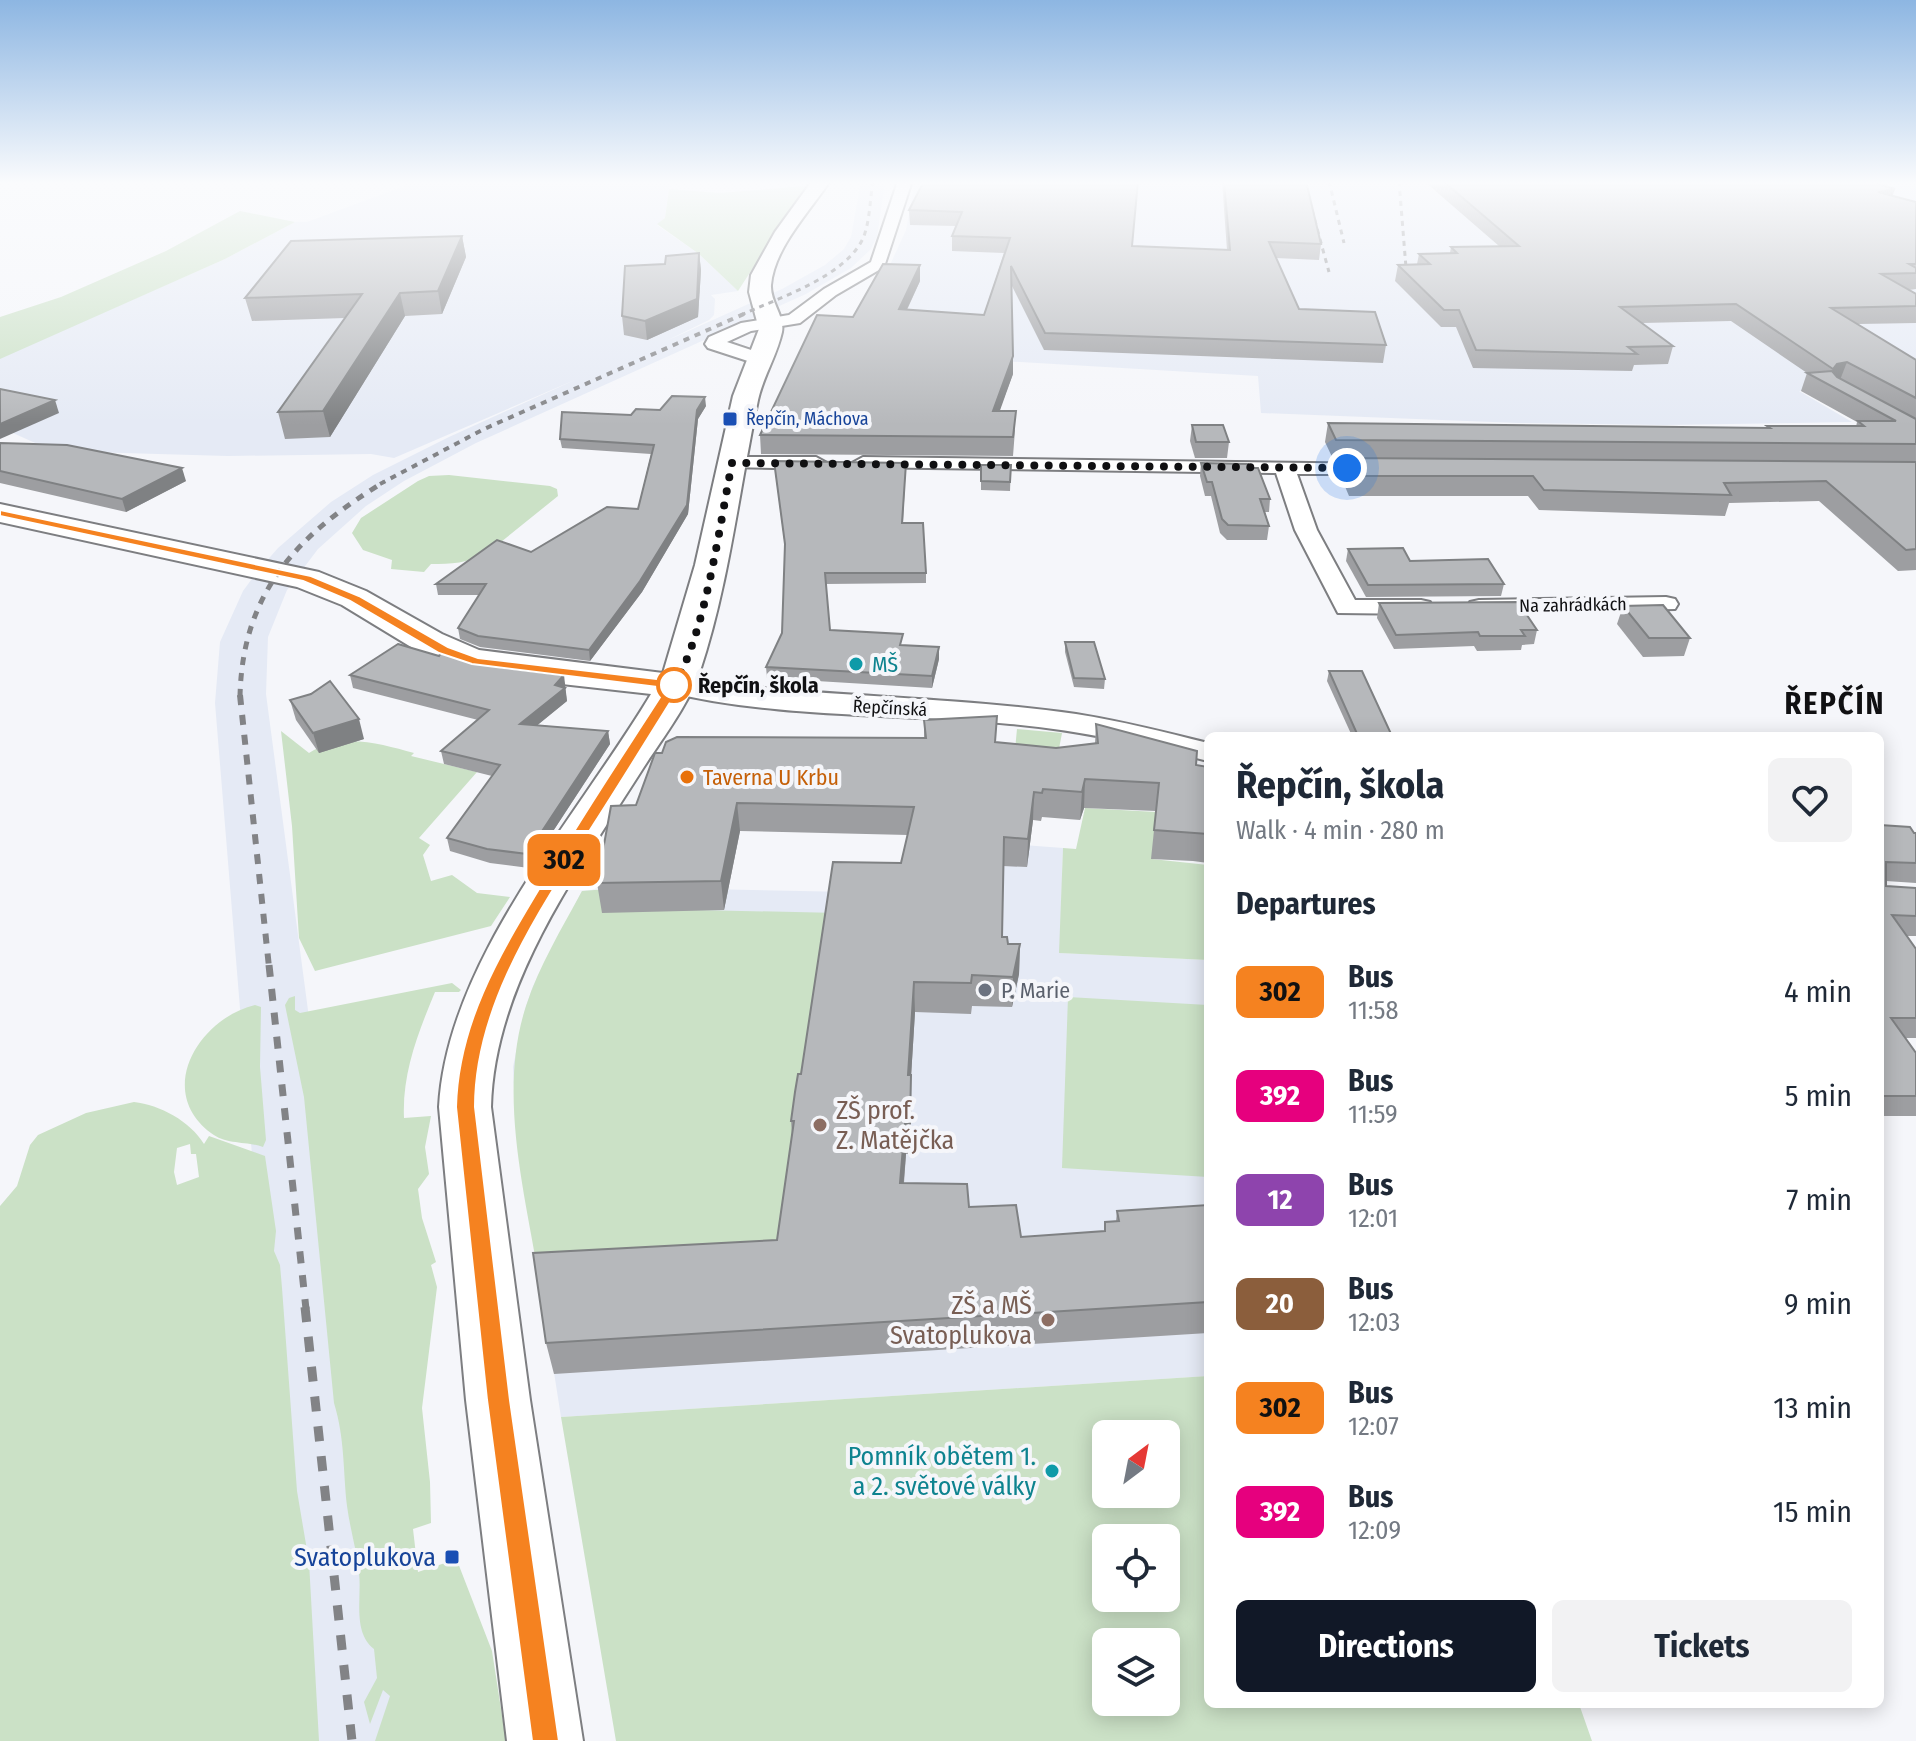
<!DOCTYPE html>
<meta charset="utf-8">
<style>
:root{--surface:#fff;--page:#f2f2f3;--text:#1f2937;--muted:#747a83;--accent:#111827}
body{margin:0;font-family:"Fira Sans Condensed",sans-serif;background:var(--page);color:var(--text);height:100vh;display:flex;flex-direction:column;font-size:30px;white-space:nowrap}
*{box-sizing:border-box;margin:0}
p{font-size:26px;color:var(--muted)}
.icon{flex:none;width:44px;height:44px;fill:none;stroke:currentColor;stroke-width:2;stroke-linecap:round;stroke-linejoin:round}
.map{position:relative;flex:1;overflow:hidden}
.drawer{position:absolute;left:1204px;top:732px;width:680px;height:976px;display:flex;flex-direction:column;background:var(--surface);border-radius:12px;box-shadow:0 4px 20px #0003}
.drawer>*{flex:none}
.badge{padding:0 16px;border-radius:12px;font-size:28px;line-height:52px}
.needle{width:52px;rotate:32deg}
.fabs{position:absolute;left:1092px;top:1420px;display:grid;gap:16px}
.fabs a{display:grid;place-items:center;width:88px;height:88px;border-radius:12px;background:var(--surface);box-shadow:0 4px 20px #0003;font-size:40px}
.you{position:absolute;width:40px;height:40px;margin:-20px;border:6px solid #fff;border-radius:50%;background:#1a73e8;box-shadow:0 0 0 12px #1a73e833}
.map>.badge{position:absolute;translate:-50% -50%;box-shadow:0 0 0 4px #fff}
h2{padding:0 32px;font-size:30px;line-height:72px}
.round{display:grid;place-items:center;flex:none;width:84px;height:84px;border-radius:12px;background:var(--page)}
.head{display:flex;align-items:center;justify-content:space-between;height:136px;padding:0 32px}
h1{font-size:38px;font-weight:700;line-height:60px}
.primary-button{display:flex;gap:16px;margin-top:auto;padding:16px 32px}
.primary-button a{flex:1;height:92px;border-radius:12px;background:var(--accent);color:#fff;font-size:32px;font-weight:700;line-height:92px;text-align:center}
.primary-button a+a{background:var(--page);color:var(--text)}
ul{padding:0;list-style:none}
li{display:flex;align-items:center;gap:24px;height:104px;padding:0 32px}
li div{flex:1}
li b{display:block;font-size:30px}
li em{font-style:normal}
li .badge{min-width:88px;font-weight:700;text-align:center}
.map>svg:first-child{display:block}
.built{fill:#e5eaf5}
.green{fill:#cbe1c6;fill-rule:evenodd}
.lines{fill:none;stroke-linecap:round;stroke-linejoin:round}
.street-casing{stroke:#7d7e81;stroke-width:4}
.secondary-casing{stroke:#7d7e81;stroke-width:4}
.street{fill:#fff;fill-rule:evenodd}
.secondary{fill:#fff;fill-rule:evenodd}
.rail-far5{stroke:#828386;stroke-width:3;stroke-dasharray:5 5;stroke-linecap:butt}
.rail-far4{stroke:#828386;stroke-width:4;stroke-dasharray:6 6;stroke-linecap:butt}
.rail-far3{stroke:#828386;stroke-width:5;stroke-dasharray:8 8;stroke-linecap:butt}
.rail-far2{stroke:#828386;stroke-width:6;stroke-dasharray:10 10;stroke-linecap:butt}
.rail-far1{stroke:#828386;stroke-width:7;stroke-dasharray:12 12;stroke-linecap:butt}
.rail{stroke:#828386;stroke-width:9;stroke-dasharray:15 15;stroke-linecap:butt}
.wall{fill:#9d9ea1}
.shaded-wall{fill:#7f8183}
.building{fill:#b6b8bb;stroke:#7f8183;stroke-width:2}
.line{fill:#f58220;stroke:#fff;stroke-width:2}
.walk{stroke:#101012;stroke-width:8;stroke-dasharray:0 14.4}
.transit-dot{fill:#1a4fb4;stroke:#f5f6fa;stroke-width:3}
.culture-dot{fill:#0f9aa8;stroke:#f5f6fa;stroke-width:3}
.stop-dot{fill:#fff;stroke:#f58220;stroke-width:4}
.food-dot{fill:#e8710a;stroke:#f5f6fa;stroke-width:3}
.worship-dot{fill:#6b7280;stroke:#f5f6fa;stroke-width:3}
.education-dot{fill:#8d6e63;stroke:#f5f6fa;stroke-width:3}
.labels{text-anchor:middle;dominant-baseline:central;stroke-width:8;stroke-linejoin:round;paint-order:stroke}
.far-transit-label{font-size:18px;fill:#164399;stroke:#f5f6fa;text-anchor:start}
.far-street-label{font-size:18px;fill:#101012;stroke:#f5f6fa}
.culture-label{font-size:22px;fill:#0d838f;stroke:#f5f6fa;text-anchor:start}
.stop-label{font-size:22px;font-weight:bold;fill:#101012;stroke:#f5f6fa;text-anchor:start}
.food-label{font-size:22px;fill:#c56008;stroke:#f5f6fa;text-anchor:start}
.worship-label{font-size:22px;fill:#5b616d;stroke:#f5f6fa;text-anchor:start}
.near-education-label{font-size:26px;fill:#785e54;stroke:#f5f6fa;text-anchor:start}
.near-culture-label{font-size:26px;fill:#0d838f;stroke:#f5f6fa;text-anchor:end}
.near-transit-label{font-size:26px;fill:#164399;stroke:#f5f6fa;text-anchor:end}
.district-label{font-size:30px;font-weight:bold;letter-spacing:2px;fill:#101012;stroke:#f5f6fa}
</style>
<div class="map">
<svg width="1916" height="1741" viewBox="0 0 1916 1741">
<rect width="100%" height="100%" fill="#f5f6fa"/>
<g class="built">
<polygon points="418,181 657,181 669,184 665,218 657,225 699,254 738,291 711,295 715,299 714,315 709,320 666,341 782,289 825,265 844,249 851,237 861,181 885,181 877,237 870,250 851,268 806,294 476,443 404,481 366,506 318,549 287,590 268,637 266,694 405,1741 300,1741 215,703 220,642 243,591 257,572 278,548 331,502 373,475 449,437 577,379 394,458 371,454 228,456 53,451 4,429 0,419 0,358 225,259 295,222 307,222"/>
<polygon points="915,181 1916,181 1916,382 1799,391 1852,422 1665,425 1518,423 1261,413 1258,376 899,355 884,278 906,230"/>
<polygon points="914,837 1063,848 1060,953 1208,960 1208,1376 561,1417 516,1130 513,1067 525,1009 533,986 582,891 657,888 901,893"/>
</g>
<g class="green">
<polygon points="806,186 738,291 699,254 657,224 665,218 669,189 719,193"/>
<polygon points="240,211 295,222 225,259 0,359 0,317 61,297 166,251"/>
<path d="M 449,475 L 550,486 L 557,489 L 558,496 L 486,554 C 468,563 451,564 431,564 L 424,572 L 391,569 L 392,560 L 363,550 L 352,533 L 361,518 L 418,481 L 429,476 Z"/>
<polygon points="1017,729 1062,733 1054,775 1013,771"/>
<path d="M 281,731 L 309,753 C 342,732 380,744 414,753 L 411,756 L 477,772 L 419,838 L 430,845 L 423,855 L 431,881 L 452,875 L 477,893 L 510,897 L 491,926 L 315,971 L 299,938 L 292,826 Z"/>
<polygon points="1085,808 1156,812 1152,859 1208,865 1208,960 1059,953 1063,848 1076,849"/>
<path d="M 607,889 L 652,909 L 839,913 L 781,1270 L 540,1285 C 526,1196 497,1095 526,1006 C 539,966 562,928 582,891 Z"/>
<path d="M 452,983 L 461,990 L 459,992 L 435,992 C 418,1033 402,1073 404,1118 L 431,1116 L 425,1147 L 429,1174 L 418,1189 L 422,1218 L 436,1262 L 431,1265 L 437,1287 L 422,1408 L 430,1482 L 431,1523 L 413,1529 L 418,1572 L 451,1561 L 458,1563 L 492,1651 L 506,1741 L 375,1741 L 390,1696 L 383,1690 L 370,1724 L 364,1702 L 377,1678 L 374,1649 C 352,1632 362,1597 359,1573 C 357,1551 350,1529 347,1506 C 343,1470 345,1439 334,1403 L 304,1097 L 285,1005 L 289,998 L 295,996 L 295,1010 L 300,1013 Z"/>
<polygon points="1068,997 1208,1005 1208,1177 1062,1168"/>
<path d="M 255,1005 L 261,1007 L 260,1067 L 266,1140 L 263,1147 C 247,1141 226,1145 211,1133 C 154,1090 200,1018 255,1005 Z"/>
<path d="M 134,1102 C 160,1105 190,1121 204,1144 L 209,1136 L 265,1156 L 276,1231 L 274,1251 L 280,1265 L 282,1288 L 297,1491 L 309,1562 L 319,1741 L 0,1741 L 0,1206 L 17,1186 L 30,1145 L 38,1135 L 86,1113 ZM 190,1144 L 191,1154 L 196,1154 L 199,1177 L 177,1185 L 174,1172 L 177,1148 Z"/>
<path d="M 1208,1376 L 1208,1704 L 1579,1704 L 1592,1741 L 616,1741 L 561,1417 ZM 1106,1434 L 1166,1434 L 1166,1494 L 1106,1494 ZM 1106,1538 L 1166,1538 L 1166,1598 L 1106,1598 ZM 1166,1642 L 1166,1702 L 1106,1702 L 1106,1642 Z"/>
</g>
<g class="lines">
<g class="street-casing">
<g id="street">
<polygon points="898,181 912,181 884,267 836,295 800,323 751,331 727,342 766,355 769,359 766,363 754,363 708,348 705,344 709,337 741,323 789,315 824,289 871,262"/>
<polygon points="732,457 816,457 827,463 816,469 725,467 721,463"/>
<polygon points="863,457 1391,464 1395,468 1391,472 1384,474 1297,474 1317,530 1355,600 1421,600 1430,602 1433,607 1430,612 1421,614 1338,613 1295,530 1276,473 856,467 852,463"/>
<polygon points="1666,597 1675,599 1678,604 1675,609 1479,614 1470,612 1467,607 1470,602 1479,600"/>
<path d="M 674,677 C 808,698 943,695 1076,714 C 1121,721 1164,732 1208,743 L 1208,761 C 1142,744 1078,730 1010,724 C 896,713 777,719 664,691 L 660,685 L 664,679 Z"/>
</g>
</g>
<g class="secondary-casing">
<path id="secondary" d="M 812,181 L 830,181 C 810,211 774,248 771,285 C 770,302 785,316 782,332 C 777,355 763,377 758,400 C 739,490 729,584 700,671 C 688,706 661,740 642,770 C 578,871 494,984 491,1107 L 530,1400 L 583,1741 L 507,1741 L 466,1400 L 439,1107 C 447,959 577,818 651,694 L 508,678 L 456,667 L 416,650 L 342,605 L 297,587 L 0,522 L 0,504 L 319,572 L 366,591 L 442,634 L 479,650 L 663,673 L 695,565 L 733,396 L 759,329 L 749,292 L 751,275 L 775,232 Z"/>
</g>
<use href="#street" class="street"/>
<use href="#secondary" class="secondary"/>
<g class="rail-far5">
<polyline points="1304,181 1329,272"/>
<polyline points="1329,181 1344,243"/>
<polyline points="1399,181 1407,280"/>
<path d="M 741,315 C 778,298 848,276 864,236 C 870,219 870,199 873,181"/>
</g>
<polyline class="rail-far4" points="380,484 484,429 746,313"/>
<path class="rail-far3" d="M 240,697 C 242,592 298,534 384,482"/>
<polyline class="rail-far2" points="240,695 269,967"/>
<polyline class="rail-far1" points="269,965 306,1309"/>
<polyline class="rail" points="305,1307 352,1741"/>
</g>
<g class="wall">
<polygon points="924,181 1133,246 1227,250 1222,181 1306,181 1321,244 1319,260 1276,258 1299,309 1386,345 1383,363 1044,350 1011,284 1013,374 999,411 1015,430 1013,456 761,454 760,435 853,317 920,281 907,310 984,315 1004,253 952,251 952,236 956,226 910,225 909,210"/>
<polygon points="1424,181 1868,181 1893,196 1916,202 1916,289 1909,290 1916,294 1916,323 1858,324 1916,360 1916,570 1898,571 1819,501 1729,503 1725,516 1539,510 1528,496 1349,496 1341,477 1344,459 1333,459 1325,442 1328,423 1767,428 1767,426 1856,427 1857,422 1801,391 1807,373 1731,321 1642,323 1673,346 1668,364 1634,365 1632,371 1473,368 1456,327 1441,327 1395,281 1398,265 1417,264 1419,254 1450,253 1451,247 1499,246"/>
<polygon points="462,236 466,257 442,314 405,316 330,437 285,439 278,412 345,318 252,321 245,298"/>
<polygon points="699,253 701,270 698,317 647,340 624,335 622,316 665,264"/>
<polygon points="706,406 698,419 688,514 642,592 590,661 480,647 460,639 458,628 479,595 438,595 436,584 531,552 638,509 651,454 562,448 560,439 631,415 660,410"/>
<polygon points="1192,425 1229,442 1227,458 1195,458 1190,441"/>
<polygon points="0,443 186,481 126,512 0,483"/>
<polygon points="906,463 903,523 926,573 926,583 826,584 830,630 904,646 939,647 939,659 932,688 767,678 766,667 782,633 785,547 775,471"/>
<polygon points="1201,463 1249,468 1270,499 1269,512 1265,512 1269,526 1267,540 1227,540 1220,533 1211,496 1205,496 1200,476"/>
<polygon points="981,465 1011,465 1010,491 981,490"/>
<polygon points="1348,549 1410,561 1504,584 1501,596 1366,597 1346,561"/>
<polygon points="1379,603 1537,630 1534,644 1522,645 1521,650 1477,651 1474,646 1394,649 1377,618"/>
<polygon points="1623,606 1690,638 1684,656 1643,657 1617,624"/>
<polygon points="1065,642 1105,679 1104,689 1074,687 1065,652"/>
<polygon points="439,656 566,688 565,689 567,701 537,725 608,731 610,744 529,868 490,863 450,851 447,838 492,776 444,764 441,751 478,720 353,688 350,675"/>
<polygon points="1329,671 1392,736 1352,736 1327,681"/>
<polygon points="290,700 364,739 319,753 296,720"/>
<polygon points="924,720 996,742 1056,748 1095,743 1096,724 1196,765 1208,767 1208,863 1193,861 1151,859 1156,811 1084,808 1080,820 1042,817 1041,821 1033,820 1027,867 1003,866 1002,937 1008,944 1020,944 1019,974 1012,1007 972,1006 971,1014 915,1012 911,1077 910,1154 906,1154 904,1183 969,1207 1021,1237 1104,1231 1105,1222 1116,1221 1117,1211 1208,1205 1208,1333 554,1374 546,1343 777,1240 792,1135 791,1121 801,1074 901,863 908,835 740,831 724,910 602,913 597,883 636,805 924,738"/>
<polygon points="1880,825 1916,833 1916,883 1886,881 1886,886 1916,888 1916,936 1906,936 1916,949 1916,1038 1905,1038 1916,1053 1916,1116 1880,1116"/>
</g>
<g class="shaded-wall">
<polygon points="1895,189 1890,203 1878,192"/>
<polygon points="462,236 466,257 442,314 438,291"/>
<polygon points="699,253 701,270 698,317 647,340 645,321"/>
<polygon points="920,265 920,281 899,326 899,309"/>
<polygon points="400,293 405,316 330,437 323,411"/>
<polygon points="1013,356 1013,374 993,430 993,411"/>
<polygon points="1847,362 1840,380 1828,384 1833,369 1837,364"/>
<polygon points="705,397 706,406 698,419 688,514 642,592 590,661 589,650 697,410"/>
<polygon points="55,400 59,413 0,439 0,424"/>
<polygon points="182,468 186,481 126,512 122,499"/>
<polygon points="939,647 939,659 932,688 932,676"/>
<polygon points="564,675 567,701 523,737 520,724"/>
<polygon points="359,719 364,739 319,753 313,733"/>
<polygon points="608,731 610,744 529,868 527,854"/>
<polygon points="1085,779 1084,808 1080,820 1082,792"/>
<polygon points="1034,792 1033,820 1027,867 1028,839"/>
<polygon points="737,803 740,831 724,910 721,881"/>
<polygon points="1020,944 1019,974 1012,1007 1013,977"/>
<polygon points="914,982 915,1012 911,1077 910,1154 908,1075"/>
<polygon points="905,1123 906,1154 901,1214 900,1183"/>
</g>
<g class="building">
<polygon points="924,181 1138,181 1132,246 1230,250 1224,181 1306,181 1321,244 1269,242 1299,309 1375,312 1386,345 1045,333 1011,266 1013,356 993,411 1016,411 1013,437 760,435 817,315 853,317 883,264 920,265 899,309 984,315 1010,238 952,236 962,212 909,210"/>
<polygon points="1443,181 1868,181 1895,189 1878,192 1916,202 1916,264 1909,264 1916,268 1916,273 1881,274 1916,294 1916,306 1831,308 1916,360 1916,398 1847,362 1837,364 1833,369 1736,304 1620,307 1673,346 1628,347 1637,354 1476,350 1459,310 1444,310 1398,265 1430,264 1419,254 1457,253 1451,247 1519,246"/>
<polygon points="462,236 438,291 400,293 323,411 278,412 362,294 245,298 291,241"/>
<polygon points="699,253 697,299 645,321 622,316 625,266 665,264 666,256"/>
<polygon points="1832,371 1837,377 1916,419 1916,444 1336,440 1328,423 1770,428 1767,426 1864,426 1858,421 1896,421 1807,373"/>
<polygon points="0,389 55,400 0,424"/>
<polygon points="672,396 705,397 697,410 687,505 640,581 589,650 478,636 458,628 486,584 436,584 497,540 531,552 607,507 638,509 654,445 560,439 562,412 631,415 636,409 660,410"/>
<polygon points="1192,425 1223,425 1229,442 1196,442"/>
<polygon points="0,443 67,445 182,468 122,499 0,471"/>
<polygon points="1344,458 1916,462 1916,549 1906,550 1826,481 1724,483 1731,495 1544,490 1533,476 1352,476"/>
<polygon points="774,461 906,463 902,523 923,523 926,573 825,573 830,630 903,634 900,645 939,647 932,676 766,667 782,633 785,544"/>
<polygon points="1201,463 1248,464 1249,468 1258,468 1270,499 1260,499 1269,526 1228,525 1222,519 1212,482 1207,482"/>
<polygon points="981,465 1011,465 1010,482 981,481"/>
<polygon points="1403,548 1410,561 1488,559 1504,584 1368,585 1348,549"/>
<polygon points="1518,602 1537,630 1521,630 1525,636 1480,636 1478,632 1396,635 1379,603"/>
<polygon points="1663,605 1690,638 1649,638 1623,606"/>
<polygon points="1065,642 1094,642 1105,679 1074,678"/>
<polygon points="398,644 439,656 441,653 505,668 564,675 555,685 565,688 520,724 608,731 527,854 487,849 447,838 500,765 441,751 489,710 350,675"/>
<polygon points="1329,671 1362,671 1392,736 1358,736"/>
<polygon points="330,681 359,719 313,733 290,700 311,694"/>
<polygon points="997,716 995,742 1056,748 1098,743 1096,724 1197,751 1196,765 1208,767 1208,834 1154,830 1159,783 1085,779 1082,792 1043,789 1042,793 1034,792 1028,839 1004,837 1002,937 1007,937 1008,944 1020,944 1013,977 972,975 971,983 914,982 908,1075 911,1075 910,1123 905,1123 900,1183 967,1184 969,1207 1016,1205 1021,1237 1105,1231 1105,1222 1119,1221 1117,1211 1208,1205 1208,1302 546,1343 533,1253 777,1240 794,1121 791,1121 795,1092 798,1074 801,1074 833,862 901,863 914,807 737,803 721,881 597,883 611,806 636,805 655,753 662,753 666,742 677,737 926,738 924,720"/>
<polygon points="1880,825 1910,827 1914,833 1916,833 1916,863 1886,862 1886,886 1916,888 1916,916 1892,915 1916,949 1916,1018 1891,1018 1916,1053 1916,1096 1880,1096"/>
</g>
<linearGradient id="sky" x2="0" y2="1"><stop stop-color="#8db6e2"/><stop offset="0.43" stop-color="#fafbfd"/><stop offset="1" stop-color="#fafbfd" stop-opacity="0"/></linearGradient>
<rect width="1916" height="425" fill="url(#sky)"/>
<path class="line" d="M 0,510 L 311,576 L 359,596 L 448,647 L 478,658 L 674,681 L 681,685 C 651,733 621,782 590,830 C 538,914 475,1005 475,1107 L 510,1400 L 559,1741 L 532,1741 L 487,1400 L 456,1107 C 458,1025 498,957 539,889 C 579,820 623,755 666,688 L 472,664 L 439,653 L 350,601 L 303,581 L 0,516 Z"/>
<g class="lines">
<path class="walk" d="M 674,685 C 705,636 720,523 732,463 L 1347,468"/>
</g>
<g class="transit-dot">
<rect x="722" y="411" width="16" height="16" rx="4"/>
<rect x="444" y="1549" width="16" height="16" rx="4"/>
</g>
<g class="culture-dot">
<circle cx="856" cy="664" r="8"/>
<circle cx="1052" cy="1471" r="8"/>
</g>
<circle class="stop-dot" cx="674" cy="685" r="16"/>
<circle class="food-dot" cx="687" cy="777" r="8"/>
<circle class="worship-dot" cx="985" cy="990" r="8"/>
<g class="education-dot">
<circle cx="820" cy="1125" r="8"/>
<circle cx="1048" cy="1320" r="8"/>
</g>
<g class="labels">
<g class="far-transit-label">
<text x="746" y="419">Řepčín, Máchova</text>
</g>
<g class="far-street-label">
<text transform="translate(1573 605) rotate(-1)">Na zahrádkách</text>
<text transform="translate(890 708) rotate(3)">Řepčínská</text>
</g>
<g class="culture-label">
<text x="872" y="664">MŠ</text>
</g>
<g class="stop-label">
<text x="698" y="685">Řepčín, škola</text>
</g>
<g class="food-label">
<text x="703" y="777">Taverna U Krbu</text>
</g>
<g class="worship-label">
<text x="1001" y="990">P. Marie</text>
</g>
<g class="near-education-label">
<text x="836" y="1110">ZŠ prof.<tspan x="836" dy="30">Z. Matějčka</tspan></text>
<text x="1032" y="1305" text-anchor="end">ZŠ a MŠ<tspan x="1032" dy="30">Svatoplukova</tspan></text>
</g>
<g class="near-culture-label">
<text x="1036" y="1456">Pomník obětem 1.<tspan x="1036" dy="30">a 2. světové války</tspan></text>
</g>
<g class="near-transit-label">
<text x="436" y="1557">Svatoplukova</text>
</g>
<g class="district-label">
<text x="1835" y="704">ŘEPČÍN</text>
</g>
</g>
</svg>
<div class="fabs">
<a><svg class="needle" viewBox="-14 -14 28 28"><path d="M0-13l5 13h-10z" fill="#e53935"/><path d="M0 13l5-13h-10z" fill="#747a83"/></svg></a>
<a><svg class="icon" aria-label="locate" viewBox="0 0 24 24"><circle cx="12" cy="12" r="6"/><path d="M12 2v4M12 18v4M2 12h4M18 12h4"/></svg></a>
<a><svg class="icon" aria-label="layers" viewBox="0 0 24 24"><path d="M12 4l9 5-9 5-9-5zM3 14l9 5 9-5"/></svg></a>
</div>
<div class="you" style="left:1347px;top:468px"></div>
<b class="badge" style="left:564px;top:860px;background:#f58220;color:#111">302</b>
<section class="drawer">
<div class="head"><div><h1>Řepčín, škola</h1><p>Walk · 4 min · 280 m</p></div><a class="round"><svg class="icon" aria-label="heart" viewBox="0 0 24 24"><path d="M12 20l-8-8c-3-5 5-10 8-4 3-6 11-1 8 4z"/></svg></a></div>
<h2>Departures</h2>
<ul>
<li><span class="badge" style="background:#f58220;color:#111">302</span><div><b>Bus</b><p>11:58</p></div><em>4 min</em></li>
<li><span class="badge" style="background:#e6007e;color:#fff">392</span><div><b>Bus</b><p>11:59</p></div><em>5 min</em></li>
<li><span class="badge" style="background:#8e44ad;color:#fff">12</span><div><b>Bus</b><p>12:01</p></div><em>7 min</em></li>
<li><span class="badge" style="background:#8b5e3c;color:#fff">20</span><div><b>Bus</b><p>12:03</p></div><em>9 min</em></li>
<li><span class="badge" style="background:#f58220;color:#111">302</span><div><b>Bus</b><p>12:07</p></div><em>13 min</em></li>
<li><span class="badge" style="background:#e6007e;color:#fff">392</span><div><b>Bus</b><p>12:09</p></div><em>15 min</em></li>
</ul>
<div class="primary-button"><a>Directions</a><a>Tickets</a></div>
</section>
</div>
